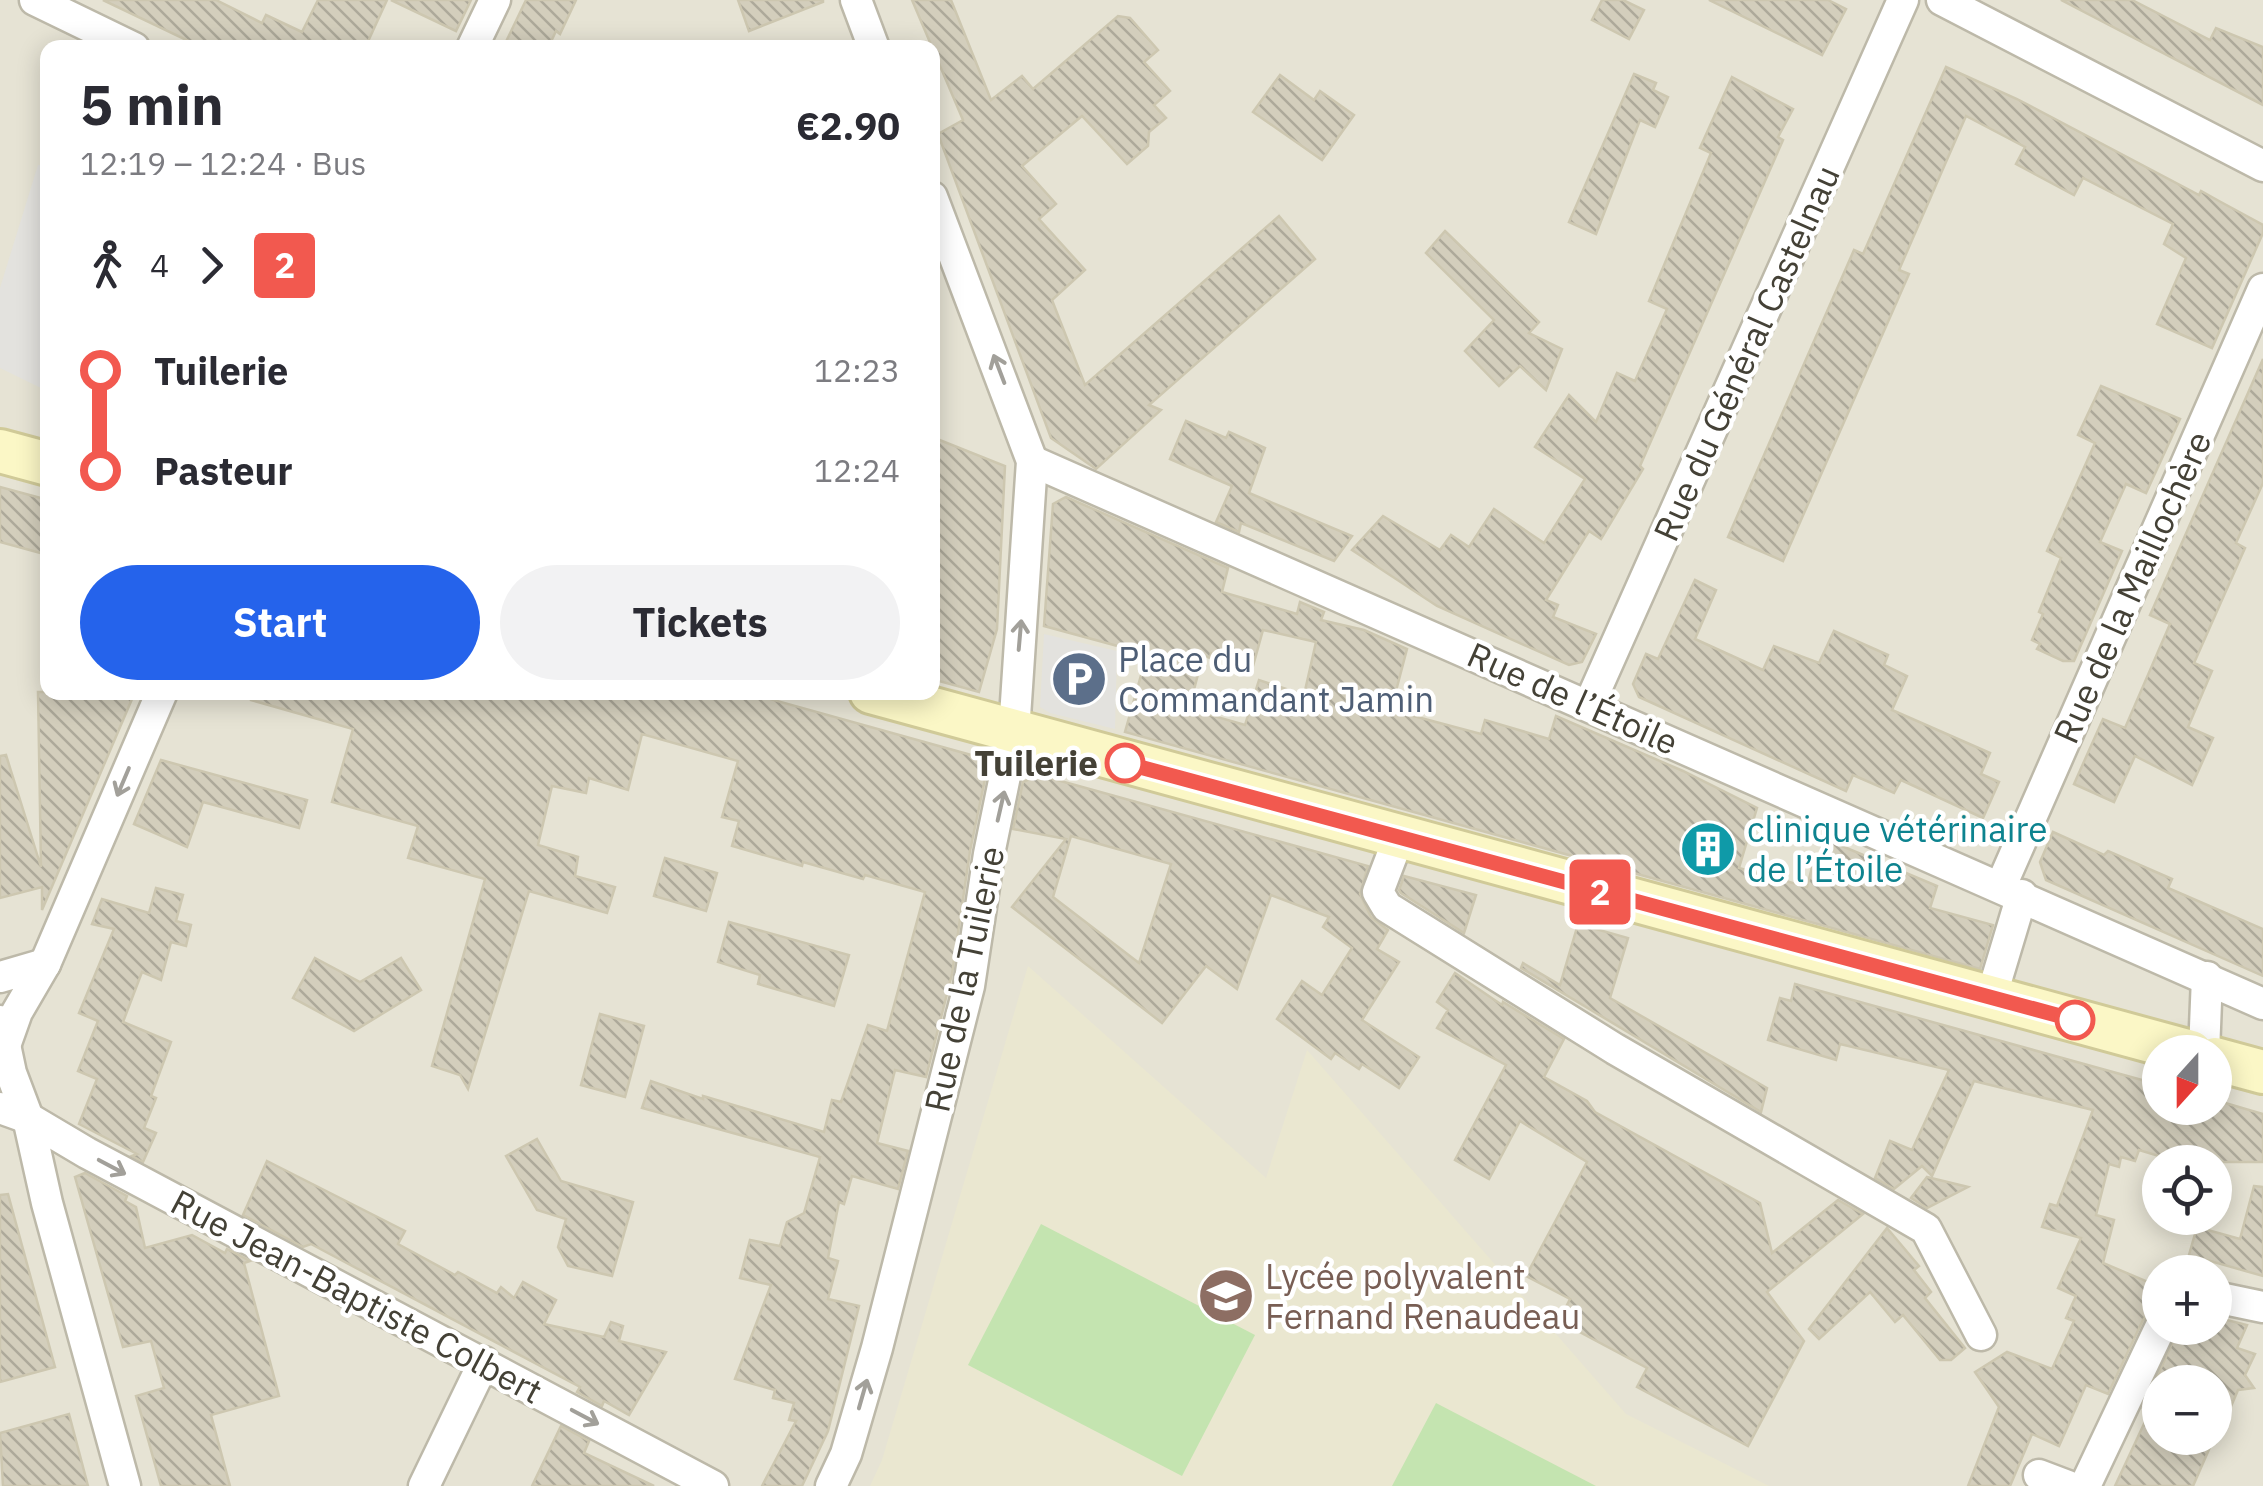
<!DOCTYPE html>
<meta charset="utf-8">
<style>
:root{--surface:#fff;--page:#f2f2f3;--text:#2b2b33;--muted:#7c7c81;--accent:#2563eb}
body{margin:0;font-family:"IBM Plex Sans",sans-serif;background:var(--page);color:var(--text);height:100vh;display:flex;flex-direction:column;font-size:38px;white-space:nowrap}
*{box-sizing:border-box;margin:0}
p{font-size:32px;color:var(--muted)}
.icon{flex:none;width:55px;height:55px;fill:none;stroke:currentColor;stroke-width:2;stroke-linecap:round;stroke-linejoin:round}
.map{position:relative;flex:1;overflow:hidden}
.details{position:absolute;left:40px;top:40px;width:900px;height:660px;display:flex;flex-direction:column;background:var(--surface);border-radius:20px;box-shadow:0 5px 25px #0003}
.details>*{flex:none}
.badge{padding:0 20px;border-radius:8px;font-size:35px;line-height:65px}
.needle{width:65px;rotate:201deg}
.fabs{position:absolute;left:2142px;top:1035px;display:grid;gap:20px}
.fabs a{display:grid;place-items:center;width:90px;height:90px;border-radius:50%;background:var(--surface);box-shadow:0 5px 25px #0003;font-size:50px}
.map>.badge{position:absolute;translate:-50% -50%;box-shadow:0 0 0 5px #fff}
.legs{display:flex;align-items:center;gap:15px;height:110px;padding:0 40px;font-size:32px}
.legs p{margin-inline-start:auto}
.overview{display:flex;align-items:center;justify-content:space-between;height:170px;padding:0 40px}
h1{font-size:55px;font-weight:700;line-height:75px}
.button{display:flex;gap:20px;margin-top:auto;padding:20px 40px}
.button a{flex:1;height:115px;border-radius:60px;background:var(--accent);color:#fff;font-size:40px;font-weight:700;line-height:115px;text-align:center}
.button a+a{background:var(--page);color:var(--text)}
ul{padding:0 40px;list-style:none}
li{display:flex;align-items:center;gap:35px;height:100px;font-size:38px}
li i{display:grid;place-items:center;width:15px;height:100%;margin:0 12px;background:currentColor}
li i::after{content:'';width:25px;height:25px;margin:-12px;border:8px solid;border-radius:50%;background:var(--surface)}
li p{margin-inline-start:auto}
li:first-child i{background:linear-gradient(#0000 50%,currentColor 0)}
li:last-child i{background:linear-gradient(currentColor 50%,#0000 0)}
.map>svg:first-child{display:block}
.residential{fill:#e6e3d4;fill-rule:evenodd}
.education{fill:#eae7d0}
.pitch{fill:#c4e4b0}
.parking{fill:#e3e2de}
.building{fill:url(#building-back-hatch);stroke:#cdc7b0;stroke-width:2.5;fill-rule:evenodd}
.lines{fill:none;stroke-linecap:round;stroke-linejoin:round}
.street-casing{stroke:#bdb9a9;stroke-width:35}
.secondary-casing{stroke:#d0ca98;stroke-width:48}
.street{stroke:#fff;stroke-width:30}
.secondary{stroke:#fbf7c6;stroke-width:42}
.oneway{stroke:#a2a09a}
.line-1-casing{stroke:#fff;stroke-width:22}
.line-1{stroke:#f2594f;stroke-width:15}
.stop-1-dot{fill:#fff;stroke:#f2594f;stroke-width:5}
.labels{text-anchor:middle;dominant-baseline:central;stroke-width:9;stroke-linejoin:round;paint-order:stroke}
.street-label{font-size:35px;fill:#444136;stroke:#fff}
.service-label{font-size:35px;fill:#4e5e75;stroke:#fff;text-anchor:start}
.stop-label{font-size:35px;font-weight:bold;fill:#444136;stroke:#fff;text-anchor:end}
.culture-label{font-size:35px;fill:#0d838f;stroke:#fff;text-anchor:start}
.education-label{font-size:35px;fill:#785e54;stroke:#fff;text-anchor:start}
</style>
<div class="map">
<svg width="2263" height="1486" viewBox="0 0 2263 1486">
<defs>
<pattern id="building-back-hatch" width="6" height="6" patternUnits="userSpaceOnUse" patternTransform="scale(2.5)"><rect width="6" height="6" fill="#d3cebc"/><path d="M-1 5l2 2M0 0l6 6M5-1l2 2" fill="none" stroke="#ada99a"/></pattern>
</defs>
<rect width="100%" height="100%" fill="#f2f0e6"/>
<path class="residential" d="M 0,0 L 2263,0 L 2263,1486 L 0,1486 ZM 48,48 L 932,48 L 932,692 L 48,692 ZM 2160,1052 L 2215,1052 L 2215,1108 L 2160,1108 ZM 2160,1162 L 2215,1162 L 2215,1218 L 2160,1218 ZM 2160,1272 L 2215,1272 L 2215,1328 L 2160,1328 ZM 2160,1382 L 2215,1382 L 2215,1438 L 2160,1438 Z"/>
<polygon class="education" points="1028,966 1266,1178 1307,1050 1626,1414 1769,1486 870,1486 882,1460"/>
<g class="pitch">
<polygon points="1041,1224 1255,1335 1182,1476 968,1365"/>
<polygon points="1436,1403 1596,1486 1392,1486"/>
</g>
<g class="parking">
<polygon points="38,165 48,166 47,391 0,368 0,288"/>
<polygon points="1044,634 1117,651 1115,729 1050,713 1040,707"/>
</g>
<g class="building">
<polygon points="103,0 216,0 262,23 266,15 302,32 318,0 387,0 365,48 203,48"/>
<polygon points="391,0 471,0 456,31"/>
<polygon points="526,0 576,0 560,34 556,31 548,48 503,48"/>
<polygon points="738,0 823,0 823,2 749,31"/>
<polygon points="912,0 951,0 991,100 1022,76 1033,89 1118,16 1130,18 1158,50 1144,62 1170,91 1154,105 1166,118 1149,132 1148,146 1127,164 1082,116 1022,166 1056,204 1039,219 1085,270 1052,300 1085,385 1279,216 1315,259 1149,405 1161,410 1096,469 1051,438 938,134 963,120"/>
<polygon points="1602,0 1623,0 1644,10 1629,39 1592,20"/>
<polygon points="1709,0 1828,0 1846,9 1822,55"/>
<polygon points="2061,0 2132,0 2210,40 2216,28 2263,47 2263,105"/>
<polygon points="1946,67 2017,99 2199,195 2201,191 2219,201 2263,225 2263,233 2212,348 2157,324 2186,258 2164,244 2173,224 2083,178 2074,195 2016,164 2025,147 1966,116 1899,270 1909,274 1783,561 1728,537 1854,250 1863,254"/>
<polygon points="1634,74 1656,83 1653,90 1668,97 1655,127 1640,120 1596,234 1569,222"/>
<polygon points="1280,75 1314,100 1320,91 1354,115 1322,160 1253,112"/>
<polygon points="1732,77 1793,109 1778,137 1783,140 1640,466 1643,469 1601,539 1589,531 1546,600 1558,605 1553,617 1596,634 1582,662 1569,665 1437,606 1352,550 1383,516 1440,550 1451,535 1469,547 1494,509 1544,543 1585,479 1535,447 1569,395 1596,422 1617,373 1635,381 1667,309 1649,301 1711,153 1700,148"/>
<polygon points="1445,231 1539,322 1529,333 1562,349 1546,390 1520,366 1499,386 1465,351 1494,320 1426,253"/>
<polygon points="2263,359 2263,483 2236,543 2245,548 2194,663 2212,671 2188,727 2213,738 2192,785 2135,756 2114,802 2074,784 2103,719 2125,728 2170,624 2150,615"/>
<polygon points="2101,386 2180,419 2146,493 2126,484 2100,542 2122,551 2074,661 2063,661 2037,649 2040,644 2032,640 2043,614 2039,612 2061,558 2047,551 2095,443 2078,435"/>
<polygon points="1186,421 1226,438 1229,432 1265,448 1249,493 1352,536 1334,561 1241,523 1239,532 1216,522 1232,486 1170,459"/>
<polygon points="932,437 1005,466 997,629 979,692 932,679"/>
<polygon points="0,487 48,500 48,555 0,542"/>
<path d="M 1066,497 L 1228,568 L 1222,592 L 1297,614 L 1300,602 L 1324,612 L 1321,620 L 1364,630 L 1407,649 L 1391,710 L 1481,734 L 1485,720 L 1549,739 L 1556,716 L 1683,771 L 1757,808 L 1739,868 L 1807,887 L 1812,867 L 1821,870 L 1830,841 L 1937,886 L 1930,908 L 1993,925 L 1980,969 L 1125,732 L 1147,654 L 1044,626 L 1053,504 ZM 1263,630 L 1316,642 L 1304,695 L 1259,680 L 1245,725 L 1189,709 L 1203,655 L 1210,658 L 1211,653 L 1253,666 Z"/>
<polygon points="1695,580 1716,590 1695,639 1763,670 1774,646 1819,663 1834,631 1888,655 1884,665 1907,676 1892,710 1990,753 1981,774 1999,782 1983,818 1901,780 1894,793 1853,775 1846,791 1639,697 1633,684 1646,654 1658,659"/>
<polygon points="38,692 135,692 42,910 42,887 0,898 0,756 6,755 41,867"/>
<polygon points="252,692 745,692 989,760 970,851 952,974 926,1077 895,1070 877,1143 908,1151 898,1189 852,1176 844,1204 839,1202 828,1258 838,1261 828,1299 859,1306 828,1431 802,1486 762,1486 796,1421 789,1420 794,1403 773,1398 775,1390 735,1379 771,1285 740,1278 750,1240 780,1246 787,1222 804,1213 820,1157 642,1108 651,1081 703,1099 703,1096 824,1132 832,1100 841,1102 868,1025 887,1031 925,892 865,875 863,879 803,862 802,866 732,846 739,821 722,817 738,761 642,734 628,790 589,778 586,793 552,786 538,845 578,857 575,876 615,887 607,913 529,891 468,1089 460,1075 432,1066 485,879 408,858 418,826 332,802 353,729 251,700"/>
<polygon points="161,760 307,800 299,828 203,802 187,847 134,824"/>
<path d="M 1039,775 L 1368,866 L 1360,894 L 1371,917 L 1388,930 L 1377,949 L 1399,962 L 1362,1020 L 1419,1057 L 1399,1088 L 1362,1064 L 1359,1069 L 1335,1053 L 1331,1059 L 1277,1019 L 1302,981 L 1322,995 L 1352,948 L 1323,927 L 1329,917 L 1271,895 L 1237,989 L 1206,966 L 1162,1023 L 1012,907 L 1066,839 L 1013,829 L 1023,782 ZM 1071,836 L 1171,864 L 1139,963 L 1053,897 Z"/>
<polygon points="2053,832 2104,855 2108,851 2172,879 2168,888 2263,929 2263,976 2046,880 2040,862"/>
<polygon points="665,858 717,873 706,911 654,896"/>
<polygon points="1404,876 1476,895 1464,933 1401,893 1399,890"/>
<polygon points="156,888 183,895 176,921 191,925 186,946 171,942 161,980 142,972 123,1022 171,1042 151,1096 156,1098 144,1128 156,1133 143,1162 132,1156 137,1154 79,1124 97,1079 78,1071 98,1021 79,1013 114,929 92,924 102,899 149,913"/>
<polygon points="729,922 849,955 834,1006 758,984 760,975 718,962"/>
<polygon points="1578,924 1628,938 1610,998 1767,1088 1761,1112 1521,968 1523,963 1560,985"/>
<polygon points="315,958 360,982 401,958 421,990 354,1031 293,998"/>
<polygon points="1455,973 1502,1005 1503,1002 1564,1039 1544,1077 1587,1101 1595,1112 1760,1203 1772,1253 1838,1200 1863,1214 1767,1292 1804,1341 1748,1446 1637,1387 1647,1368 1559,1321 1570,1299 1526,1276 1587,1162 1520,1121 1489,1179 1455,1160 1506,1065 1437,1028 1448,1010 1437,1002"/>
<polygon points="1795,984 2160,1085 2160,1108 2215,1108 2215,1100 2263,1114 2263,1162 2179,1162 2139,1150 2135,1161 2121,1157 2119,1167 2109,1164 2096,1215 2114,1220 2103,1263 2160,1287 2160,1309 2150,1312 2143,1320 2108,1394 2086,1385 2059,1446 2032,1434 2010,1486 1968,1486 1999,1407 1975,1372 2007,1352 2052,1369 2074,1321 2066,1318 2076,1296 2058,1288 2081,1238 2042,1227 2050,1204 2057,1206 2093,1110 1974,1081 1932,1176 1922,1166 1894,1189 1875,1178 1890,1141 1912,1150 1949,1070 1840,1044 1836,1060 1768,1040 1780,998 1791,1001"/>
<polygon points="600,1014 644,1026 625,1097 581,1085"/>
<polygon points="537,1139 561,1181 633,1202 612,1276 568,1266 558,1247 566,1219 537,1210 506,1156"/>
<polygon points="267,1161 405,1231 398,1244 455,1275 458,1272 497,1293 501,1287 514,1298 523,1282 556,1300 544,1324 604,1337 611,1322 623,1326 619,1341 666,1352 629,1415 604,1401 602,1406 577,1392 580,1387 311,1244 303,1247 243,1215"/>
<polygon points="85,1173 127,1196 125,1201 136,1207 145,1248 192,1235 225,1253 227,1249 250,1261 244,1263 279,1396 211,1415 230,1486 161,1486 136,1396 164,1388 151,1341 123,1347 75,1177"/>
<polygon points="1927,1177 1968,1187 1927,1208 1911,1198"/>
<polygon points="2254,1186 2263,1187 2263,1276 2189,1255 2197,1227 2240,1239"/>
<polygon points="8,1194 55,1367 0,1382 0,1195"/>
<polygon points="1887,1228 1919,1266 1914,1270 1931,1292 1925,1298 1965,1348 1951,1360 1940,1360 1903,1315 1895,1322 1870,1292 1819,1339 1809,1329"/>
<polygon points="2215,1317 2247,1325 2237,1348 2255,1354 2245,1375 2254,1388 2238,1390 2215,1444 2215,1382 2160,1382 2160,1438 2214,1438 2193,1486 2115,1486 2150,1411 2143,1408 2179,1328 2215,1328"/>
<polygon points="69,1414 88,1486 3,1486 0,1433"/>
<polygon points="561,1426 589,1441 584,1453 654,1486 532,1486"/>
</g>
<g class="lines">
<g class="street-casing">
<g id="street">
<polyline points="35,0 134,48"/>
<polyline points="856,0 874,48"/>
<polyline points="1942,0 2263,166"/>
<polyline points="472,48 495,0"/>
<polyline points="1032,461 2263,1004"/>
<polyline points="1589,705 1903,0"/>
<polyline points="1399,837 1378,892 1387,907 1615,1049 1926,1229 1981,1335"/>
<polyline points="2001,886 2263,289"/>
<polyline points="45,964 162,692"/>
<polyline points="0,977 45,964 17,1012 6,1043"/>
<polyline points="1991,998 2022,895"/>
<polyline points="0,1021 11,1073 28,1118 47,1203 125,1486"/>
<polyline points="2204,1052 2207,977"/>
<polyline points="0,1108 28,1118 87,1153 713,1486"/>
<polyline points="2215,1297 2263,1307"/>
<polyline points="2039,1475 2068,1486"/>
<polyline points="424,1486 484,1362"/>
<polyline points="831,1486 846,1454 877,1348 969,986 989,854 1014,732 1032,461 932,197"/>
<polyline points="2085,1486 2160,1328"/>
</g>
</g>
<g class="secondary-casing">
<g id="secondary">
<polyline points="0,451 48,464"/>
<polyline points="871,692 2191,1052"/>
<polyline points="2215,1059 2263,1072"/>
</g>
</g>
<use href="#street" class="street"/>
<use href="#secondary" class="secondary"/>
</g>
<defs><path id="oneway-shaft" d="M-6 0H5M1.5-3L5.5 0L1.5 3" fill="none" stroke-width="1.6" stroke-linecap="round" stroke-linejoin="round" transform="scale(2.5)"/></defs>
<g class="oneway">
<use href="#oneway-shaft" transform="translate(999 369) rotate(-111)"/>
<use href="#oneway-shaft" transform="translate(1020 635) rotate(-85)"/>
<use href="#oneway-shaft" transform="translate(123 782) rotate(113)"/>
<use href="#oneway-shaft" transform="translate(1001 806) rotate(-77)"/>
<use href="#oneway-shaft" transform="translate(112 1167) rotate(28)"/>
<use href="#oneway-shaft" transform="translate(863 1394) rotate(-74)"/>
<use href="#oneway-shaft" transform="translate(585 1417) rotate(28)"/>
</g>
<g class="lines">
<g class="line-1-casing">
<polyline id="line-1" points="1125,763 2075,1020"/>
</g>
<use href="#line-1" class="line-1"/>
</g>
<defs>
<g id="parking-disc" transform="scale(2.875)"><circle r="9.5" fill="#5c6f8a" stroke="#fff"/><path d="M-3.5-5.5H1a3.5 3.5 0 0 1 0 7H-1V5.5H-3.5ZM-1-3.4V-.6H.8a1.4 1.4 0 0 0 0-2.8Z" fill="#fff"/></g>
<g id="building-disc" transform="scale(2.875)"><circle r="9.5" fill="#0f9aa8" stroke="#fff"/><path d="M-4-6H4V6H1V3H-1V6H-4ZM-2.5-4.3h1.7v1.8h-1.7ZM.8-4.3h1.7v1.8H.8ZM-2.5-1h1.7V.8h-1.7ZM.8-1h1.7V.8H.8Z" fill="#fff"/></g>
<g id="school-disc" transform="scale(2.875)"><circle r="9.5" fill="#8d6e63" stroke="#fff"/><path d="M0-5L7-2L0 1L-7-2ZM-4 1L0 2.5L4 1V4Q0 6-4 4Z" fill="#fff"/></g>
</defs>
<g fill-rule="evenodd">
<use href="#parking-disc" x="1079" y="679"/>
<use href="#building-disc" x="1708" y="849"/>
<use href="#school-disc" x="1226" y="1296"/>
</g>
<g class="stop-1-dot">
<circle cx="1125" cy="763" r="18"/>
<circle cx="2075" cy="1020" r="18"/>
</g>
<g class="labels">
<g class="street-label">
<text transform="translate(1746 353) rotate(-66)">Rue du Général Castelnau</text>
<text transform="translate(2132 587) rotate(-66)">Rue de la Maillochère</text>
<text transform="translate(1573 698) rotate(24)">Rue de l’Étoile</text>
<text transform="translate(964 979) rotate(-78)">Rue de la Tuilerie</text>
<text transform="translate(357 1296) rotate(28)">Rue Jean-Baptiste Colbert</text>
</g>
<g class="service-label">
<text x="1118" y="659">Place du<tspan x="1118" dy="40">Commandant Jamin</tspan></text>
</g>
<g class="stop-label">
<text x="1098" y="763">Tuilerie</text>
</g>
<g class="culture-label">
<text x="1747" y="829">clinique vétérinaire<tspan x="1747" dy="40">de l’Étoile</tspan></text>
</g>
<g class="education-label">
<text x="1265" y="1276">Lycée polyvalent<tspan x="1265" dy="40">Fernand Renaudeau</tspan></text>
</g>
</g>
</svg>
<div class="fabs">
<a><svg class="needle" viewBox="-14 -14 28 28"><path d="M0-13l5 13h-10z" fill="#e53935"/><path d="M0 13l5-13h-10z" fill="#7c7c81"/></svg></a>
<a><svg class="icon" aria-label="locate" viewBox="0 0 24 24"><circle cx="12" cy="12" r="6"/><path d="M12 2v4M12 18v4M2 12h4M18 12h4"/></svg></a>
<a>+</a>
<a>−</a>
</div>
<b class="badge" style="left:1600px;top:892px;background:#f2594f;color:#fff">2</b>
<section class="details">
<div class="overview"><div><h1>5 min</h1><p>12:19 – 12:24 · Bus</p></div><b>€2.90</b></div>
<div class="legs"><svg class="icon" aria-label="walk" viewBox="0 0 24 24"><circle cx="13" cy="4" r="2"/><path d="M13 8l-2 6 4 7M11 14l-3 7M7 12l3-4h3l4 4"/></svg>4<svg class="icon" aria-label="forward" viewBox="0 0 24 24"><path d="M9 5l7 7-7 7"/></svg><b class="badge" style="background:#f2594f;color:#fff">2</b></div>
<ul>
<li><i style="color:#f2594f"></i><b>Tuilerie</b><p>12:23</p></li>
<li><i style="color:#f2594f"></i><b>Pasteur</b><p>12:24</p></li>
</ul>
<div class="button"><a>Start</a><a>Tickets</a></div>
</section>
</div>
